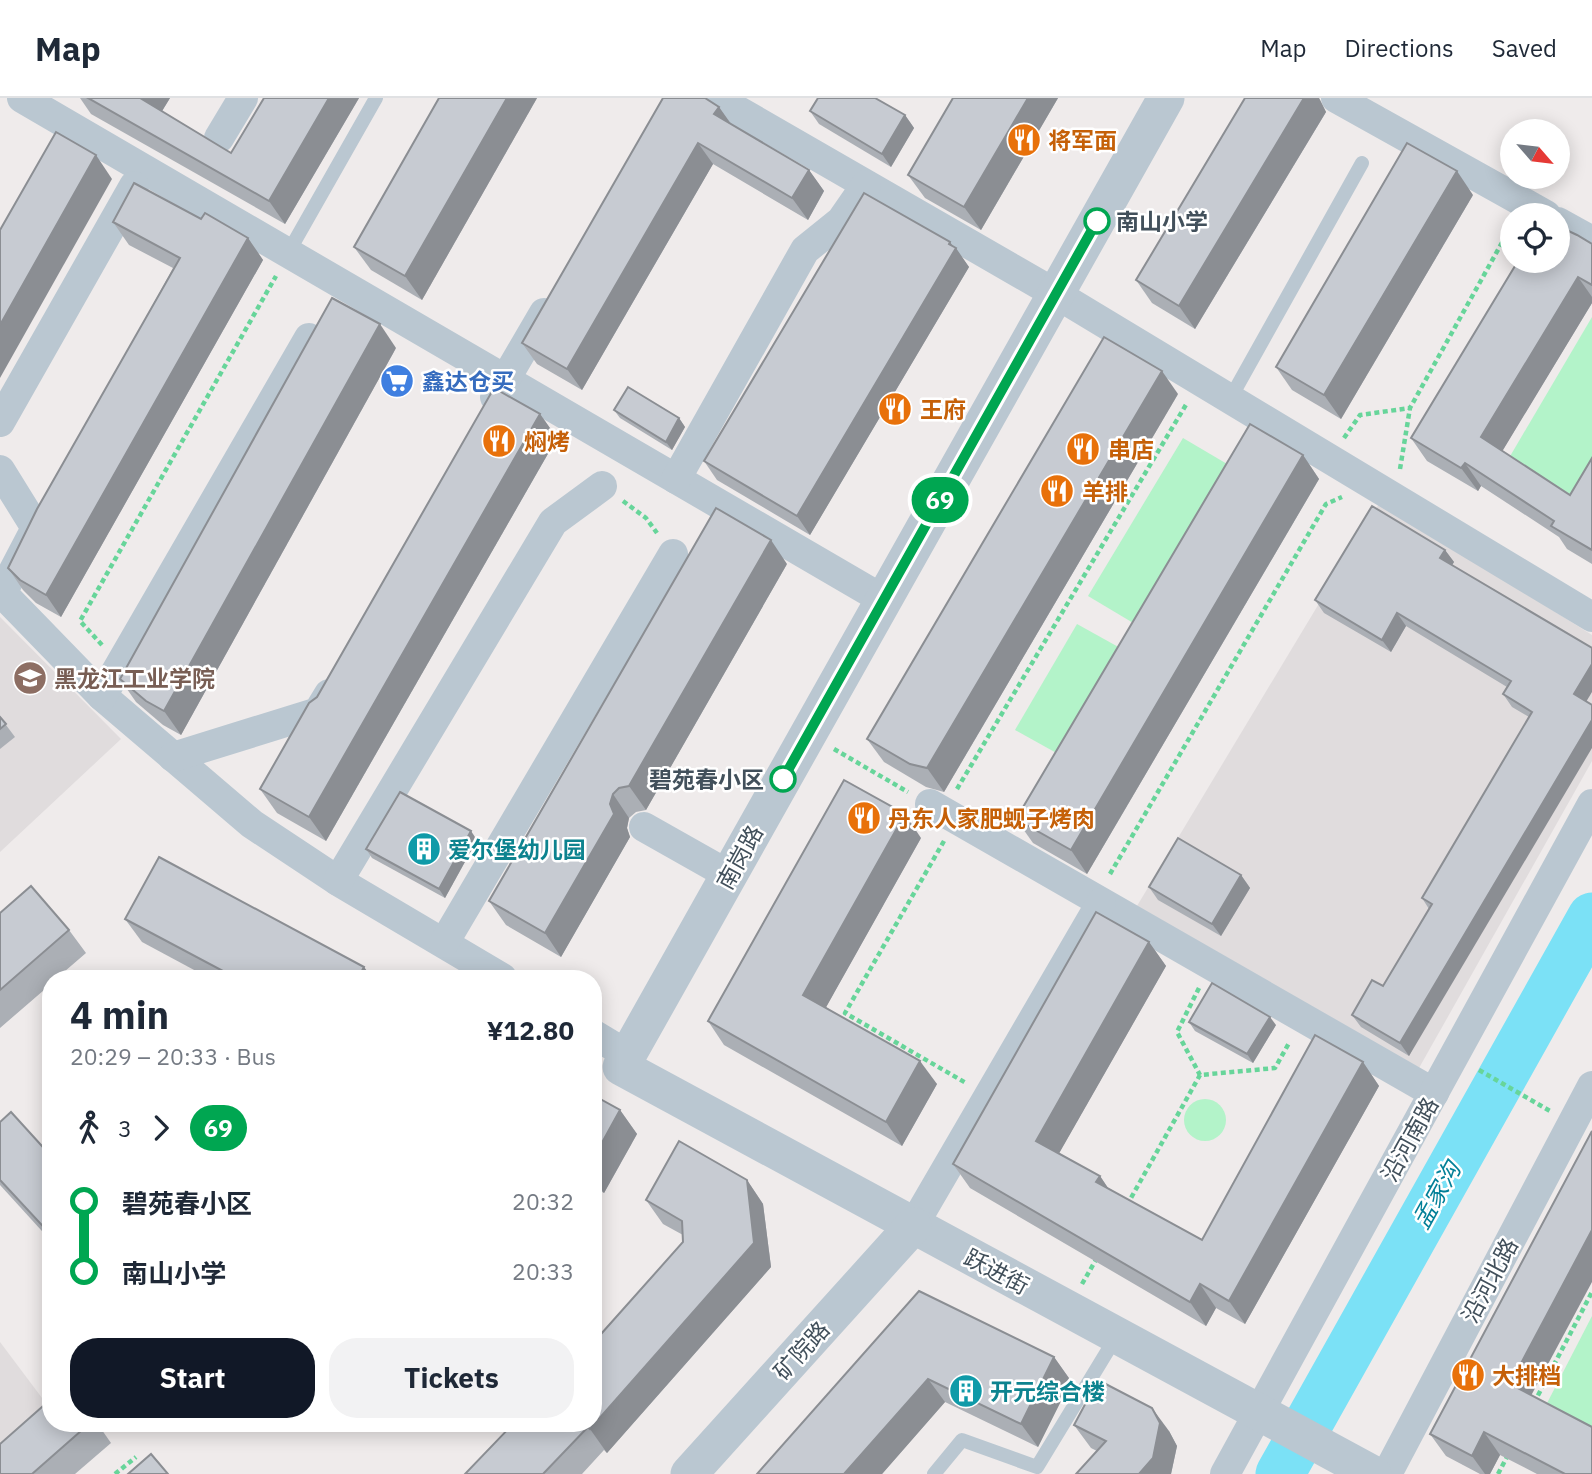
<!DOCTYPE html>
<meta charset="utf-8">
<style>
:root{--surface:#fff;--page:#f2f2f3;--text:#1f2937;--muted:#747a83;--line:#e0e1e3;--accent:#111827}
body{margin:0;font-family:"IBM Plex Sans","Noto Sans SC",sans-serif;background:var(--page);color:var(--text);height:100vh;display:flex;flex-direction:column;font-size:26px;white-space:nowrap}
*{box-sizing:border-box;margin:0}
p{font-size:23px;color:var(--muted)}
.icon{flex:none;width:38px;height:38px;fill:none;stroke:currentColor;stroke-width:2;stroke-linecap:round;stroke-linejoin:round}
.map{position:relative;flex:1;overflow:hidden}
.details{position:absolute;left:42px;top:872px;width:560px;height:462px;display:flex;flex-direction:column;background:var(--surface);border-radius:28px;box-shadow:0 4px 18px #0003}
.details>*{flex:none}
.badge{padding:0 14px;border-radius:23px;font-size:24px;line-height:46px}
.needle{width:46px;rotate:118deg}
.tools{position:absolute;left:1500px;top:21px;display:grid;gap:14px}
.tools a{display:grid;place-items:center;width:70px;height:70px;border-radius:50%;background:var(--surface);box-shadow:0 4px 18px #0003;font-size:35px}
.map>.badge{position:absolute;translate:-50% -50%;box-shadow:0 0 0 4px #fff}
.legs{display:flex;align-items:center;gap:10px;height:77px;padding:0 28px;font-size:23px}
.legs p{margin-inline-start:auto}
.summary{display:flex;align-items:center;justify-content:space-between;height:119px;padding:0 28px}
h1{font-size:38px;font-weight:700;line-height:52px}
.button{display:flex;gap:14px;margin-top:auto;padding:14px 28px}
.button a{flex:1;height:80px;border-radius:28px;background:var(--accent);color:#fff;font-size:28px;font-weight:700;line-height:80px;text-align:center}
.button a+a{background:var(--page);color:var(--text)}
ul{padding:0 28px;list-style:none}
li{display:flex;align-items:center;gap:24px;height:70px;font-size:26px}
li i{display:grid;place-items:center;width:10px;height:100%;margin:0 9px;background:currentColor}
li i::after{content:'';width:18px;height:18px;margin:-9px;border:5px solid;border-radius:50%;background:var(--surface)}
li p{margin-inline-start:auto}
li:first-child i{background:linear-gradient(#0000 50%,currentColor 0)}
li:last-child i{background:linear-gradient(currentColor 50%,#0000 0)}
header{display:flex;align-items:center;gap:42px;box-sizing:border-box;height:98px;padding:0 35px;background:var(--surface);border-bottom:2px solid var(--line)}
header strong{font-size:33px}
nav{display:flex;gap:38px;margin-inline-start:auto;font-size:24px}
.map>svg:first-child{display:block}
.education{fill:#e0dcdd}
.green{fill:#b3f3c9}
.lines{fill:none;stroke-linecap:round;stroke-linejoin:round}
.river{stroke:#7be1f6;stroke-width:49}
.path{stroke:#67d59a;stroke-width:4.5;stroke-dasharray:5 3.5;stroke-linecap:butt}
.service{stroke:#bac7d1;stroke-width:14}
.minor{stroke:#bac7d1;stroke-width:30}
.tertiary{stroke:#bac7d1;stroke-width:37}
.wall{fill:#abafb5}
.shaded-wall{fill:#8b8e93}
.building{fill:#c7cbd2;stroke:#8b8e93;stroke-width:2}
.line-1-casing{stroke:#fff;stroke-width:16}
.line-1{stroke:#00a651;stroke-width:10}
.stop-1-dot{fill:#fff;stroke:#00a651;stroke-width:3.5}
.labels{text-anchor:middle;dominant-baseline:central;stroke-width:5;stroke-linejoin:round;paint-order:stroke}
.food-label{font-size:23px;font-weight:bold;fill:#c56008;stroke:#fff;text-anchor:start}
.stop-label{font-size:23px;font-weight:bold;fill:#42505b;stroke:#fff;text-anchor:start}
.shop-label{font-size:23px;font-weight:bold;fill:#366cbe;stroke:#fff;text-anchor:start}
.education-label{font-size:23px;font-weight:bold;fill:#785e54;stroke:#fff;text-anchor:start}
.culture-label{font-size:23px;font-weight:bold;fill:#0d838f;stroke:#fff;text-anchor:start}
.street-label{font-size:23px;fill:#42505b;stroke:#fff}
.water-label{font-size:24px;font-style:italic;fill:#038098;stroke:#fff}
</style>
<header>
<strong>Map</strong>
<nav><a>Map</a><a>Directions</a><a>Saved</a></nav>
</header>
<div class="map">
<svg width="1592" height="1376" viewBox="0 0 1592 1376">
<rect width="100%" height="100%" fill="#efebeb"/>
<g class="education">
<polygon points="1380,404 1592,537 1592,663 1419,970 1137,808"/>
<polygon points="0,519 121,641 0,754"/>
<polygon points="0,1244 51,1312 0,1367"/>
</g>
<g class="green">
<polygon points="1592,219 1592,382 1580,402 1509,360"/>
<polygon points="1183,340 1239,373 1145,532 1088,498"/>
<polygon points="1077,526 1131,556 1069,662 1015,632"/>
<circle cx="1205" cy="1022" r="21"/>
<polygon points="1592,1218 1592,1335 1544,1311"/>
</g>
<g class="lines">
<polyline class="river" points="1280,1376 1592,819"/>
<g class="path">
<polyline points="1344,340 1360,317 1410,310"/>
<polyline points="1400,371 1410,310 1504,141 1506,125"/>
<polyline points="623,403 646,420 657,435"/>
<polyline points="102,547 80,523 276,178"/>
<polyline points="834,651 908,694"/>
<polyline points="957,691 1187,305"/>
<polyline points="944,743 845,915 966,985"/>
<polyline points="1110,776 1326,406 1342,399"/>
<polyline points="1199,890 1177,934 1200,977"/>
<polyline points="1479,972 1550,1013"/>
<polyline points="1127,1107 1200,977 1275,970 1289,945"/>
<polyline points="1082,1186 1097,1160"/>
<polyline points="1534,1305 1592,1194"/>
<polyline points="115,1376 136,1359"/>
<polyline points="1498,1376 1508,1357"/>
</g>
<g class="service">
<polyline points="288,155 376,0"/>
<polyline points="1230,301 1362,65"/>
<polyline points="934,1376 962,1342 1037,1369 1116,1239"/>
</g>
<g class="minor">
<polyline points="22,0 884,502"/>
<polyline points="716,0 1056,196 1592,519"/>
<polyline points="1336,0 1546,117"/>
<polyline points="219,40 243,0"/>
<polyline points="1558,124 1592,143"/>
<polyline points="495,299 544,215"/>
<polyline points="0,324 134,88"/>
<polyline points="0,372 36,430 2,495 102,598 252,726 338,783 502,880"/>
<polyline points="676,381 805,152 841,123 866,87"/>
<polyline points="102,598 309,240"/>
<polyline points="173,659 318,614 329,596"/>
<polyline points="930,706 1434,995"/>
<polyline points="644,729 729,777"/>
<polyline points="338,783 553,424 602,388"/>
<polyline points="444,845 673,456"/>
<polyline points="593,936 628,957"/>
<polyline points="913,1128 1101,805"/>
<polyline points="1225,1376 1592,706"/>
<polyline points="1387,1376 1592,988"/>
</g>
<g class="tertiary">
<polyline points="1166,0 621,969 1373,1376"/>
<polyline points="689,1376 913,1128"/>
</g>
</g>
<g class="wall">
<polygon points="80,0 170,0 162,13 231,55 264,0 359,0 285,126 91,16"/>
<polygon points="439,0 537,0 422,202 371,172 354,149"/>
<polygon points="953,0 1058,0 981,132 925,100 908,77"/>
<polygon points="1245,0 1319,0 1326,14 1195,231 1152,205 1136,182"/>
<polygon points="719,9 730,26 809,72 824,93 808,122 713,66 582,292 537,266 522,245"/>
<polygon points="810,13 905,17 914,30 891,69 819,26"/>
<polygon points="1473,97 1341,321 1292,292 1276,269"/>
<polygon points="201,121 248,140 263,162 61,519 36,505 23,492 8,470 173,170 129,147 113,124"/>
<polygon points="950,144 969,169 810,437 717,382 704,363"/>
<polygon points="1592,146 1592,205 1502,353 1570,397 1592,360 1592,466 1567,451 1559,439 1481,388 1478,393 1427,363 1411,340"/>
<polygon points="396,250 181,637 163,627 136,604 120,581"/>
<polygon points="1178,296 944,694 926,689 884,664 867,641"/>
<polygon points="614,312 679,320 685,329 672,352 620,320"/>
<polygon points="540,316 557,340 326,743 277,715 260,691 317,599"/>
<polygon points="1303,357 1319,381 1087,776 1033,745 1016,721"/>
<polygon points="1445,452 1454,464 1452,467 1586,604 1409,958 1361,929 1352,917 1383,888 1429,811 1422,800 1529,619 1512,609 1503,596 1507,589 1406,528 1391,554 1324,515 1315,502"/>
<polygon points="787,466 646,712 636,714 629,720 627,730 630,739 561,859 506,827 489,803"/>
<polygon points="0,619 15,639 0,651"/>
<polygon points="921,740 826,909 937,986 902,1048 724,947 708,923"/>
<polygon points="477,742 445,800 372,760 366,751"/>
<polygon points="1241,777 1250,790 1221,838 1158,802 1149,789"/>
<polygon points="0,815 69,832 86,855 57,880 51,880 51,886 0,930"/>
<polygon points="125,821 364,869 372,880 209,880 142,844"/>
<polygon points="1149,844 1166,868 1059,1055 1100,1078 1108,1090 1202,1142 1363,964 1379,988 1245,1226 1216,1210 1206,1228 970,1090 953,1066"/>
<polygon points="1189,924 1276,927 1253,965 1195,933"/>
<polygon points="593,997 620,1012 637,1036 604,1095 593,1089"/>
<polygon points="0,1024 51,1058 51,1143 0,1087"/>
<polygon points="747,1082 763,1106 771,1169 607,1355 604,1352 582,1376 465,1376 593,1325 683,1144 683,1137 663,1126 646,1102"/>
<polygon points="919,1193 1054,1259 1071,1283 1038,1349 945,1304 882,1376 757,1376"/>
<polygon points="1531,1298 1592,1376 1537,1376 1500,1357 1490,1376 1480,1376 1446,1358 1430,1336"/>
<polygon points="51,1325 97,1325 111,1345 75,1376 0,1376"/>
<polygon points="1074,1327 1169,1333 1177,1348 1171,1376 1076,1376 1097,1353 1091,1350"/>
</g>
<g class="shaded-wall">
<polygon points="140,0 170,0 156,23"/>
<polygon points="329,0 359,0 285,126 269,103"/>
<polygon points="507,0 537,0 422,202 405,178"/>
<polygon points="1028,0 1058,0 981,132 964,109"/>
<polygon points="1304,0 1319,0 1326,14 1195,231 1179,208"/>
<polygon points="719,9 734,30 714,16"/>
<polygon points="905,17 914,30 891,69 882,56"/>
<polygon points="698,45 713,66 582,292 567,271"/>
<polygon points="96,57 112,81 0,280 0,227"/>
<polygon points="809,72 824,93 808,122 792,100"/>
<polygon points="1457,73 1473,97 1341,321 1324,297"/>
<polygon points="248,140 263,162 61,519 46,497"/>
<polygon points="950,144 955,152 956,150 969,169 810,437 797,418"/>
<polygon points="1578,179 1592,199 1592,205 1497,362 1481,339"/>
<polygon points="380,226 396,250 181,637 164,613"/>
<polygon points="1162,273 1178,296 944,694 927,670"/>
<polygon points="540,316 557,340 326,743 309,719"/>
<polygon points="679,320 685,329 672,352 666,344"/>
<polygon points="1303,357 1319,381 1087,776 1071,752"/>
<polygon points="1465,365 1481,388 1478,393 1461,370"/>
<polygon points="771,442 787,466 646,712 629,688"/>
<polygon points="1445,452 1454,464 1449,472 1440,460"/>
<polygon points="1397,515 1406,528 1391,554 1382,542"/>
<polygon points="1592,566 1592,594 1583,609 1574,596"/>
<polygon points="1592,622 1592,650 1409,958 1400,945"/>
<polygon points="613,696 629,720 627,730 630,739 561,859 545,835 610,706"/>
<polygon points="905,716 921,740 820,920 803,897"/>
<polygon points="471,733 477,742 445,800 439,791"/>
<polygon points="1241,777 1250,790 1221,838 1212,826"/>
<polygon points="1149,844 1166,868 1053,1066 1036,1043"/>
<polygon points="364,869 372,880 358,880"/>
<polygon points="1270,919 1276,927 1253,965 1247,956"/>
<polygon points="920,963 937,986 902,1048 886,1024"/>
<polygon points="1363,964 1379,988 1245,1226 1229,1203"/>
<polygon points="620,1012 637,1036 604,1095 593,1080 593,1061"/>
<polygon points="1100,1078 1116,1102 1096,1084"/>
<polygon points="747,1082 763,1106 771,1169 607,1355 590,1331"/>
<polygon points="1592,1132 1592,1184 1525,1309 1510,1286"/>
<polygon points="1200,1186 1216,1210 1206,1228 1190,1204"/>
<polygon points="1054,1259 1071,1283 1038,1349 1021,1326"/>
<polygon points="928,1281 945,1304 882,1376 844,1376"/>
<polygon points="1152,1310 1169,1333 1177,1348 1171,1376 1139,1376"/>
<polygon points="1484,1334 1500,1357 1490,1376 1485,1376 1472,1358"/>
</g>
<g class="building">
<polygon points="88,0 140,0 231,55 264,0 329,0 269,103"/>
<polygon points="439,0 507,0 405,178 354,149"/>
<polygon points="663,0 705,0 719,9 714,16 809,72 792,100 698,45 567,271 522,245"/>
<polygon points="818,0 875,0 905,17 882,56 810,13"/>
<polygon points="953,0 1028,0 964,109 908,77"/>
<polygon points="1245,0 1304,0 1179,208 1136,182"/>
<polygon points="56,34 96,57 0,227 0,132"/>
<polygon points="1407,45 1457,73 1324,297 1276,269"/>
<polygon points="134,85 201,121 205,115 248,140 46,497 20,482 8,470 37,411 180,160 113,124"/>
<polygon points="864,95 950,144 949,146 956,150 797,418 704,363"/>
<polygon points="1558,128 1577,137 1592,146 1592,187 1578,179 1481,339 1570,397 1592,360 1592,452 1551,428 1554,423 1465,365 1461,370 1411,340 1518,163 1558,163"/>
<polygon points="332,200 380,226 164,613 146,603 120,581"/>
<polygon points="1104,239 1162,273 927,670 910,666 867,641"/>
<polygon points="628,289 679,320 666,344 614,312"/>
<polygon points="494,290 540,316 309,719 260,691 309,605 317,599"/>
<polygon points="1250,326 1303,357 1071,752 1016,721"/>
<polygon points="1372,408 1445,452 1440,460 1592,550 1592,566 1574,596 1592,607 1592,622 1400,945 1352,917 1372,882 1383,888 1432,806 1422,800 1532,614 1503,596 1511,583 1397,515 1382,542 1315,502"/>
<polygon points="716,410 771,442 629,688 619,690 613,696 610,706 614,716 545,835 489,803"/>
<polygon points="0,619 6,626 0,631"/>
<polygon points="844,682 905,716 803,897 920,963 886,1024 708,923"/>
<polygon points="400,694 471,733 439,791 366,751"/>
<polygon points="1178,740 1241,777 1212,826 1149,789"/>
<polygon points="159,759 364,869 358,880 236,880 125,821"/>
<polygon points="31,788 69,832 0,892 0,815"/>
<polygon points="1096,814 1149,844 1036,1043 1100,1078 1096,1084 1202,1142 1315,937 1363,964 1229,1203 1200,1186 1190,1204 953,1066"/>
<polygon points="1212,885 1270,919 1247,956 1189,924"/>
<polygon points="593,997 620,1012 593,1061"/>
<polygon points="11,1014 51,1058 51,1137 0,1082 0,1024"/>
<polygon points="1592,1033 1592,1132 1510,1286 1592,1329 1592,1376 1565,1376 1484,1334 1472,1358 1430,1336"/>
<polygon points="679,1043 747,1082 754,1145 590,1331 588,1329 543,1376 465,1376 514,1325 593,1325 593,1245 683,1144 682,1123 646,1102"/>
<polygon points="919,1193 1054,1259 1021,1326 928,1281 844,1376 757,1376"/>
<polygon points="1098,1282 1152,1310 1160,1325 1153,1360 1139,1376 1076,1376 1106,1343 1074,1327"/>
<polygon points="51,1301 51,1325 90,1325 32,1376 0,1376 0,1346"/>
<polygon points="151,1356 168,1376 128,1376"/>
</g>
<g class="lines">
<g class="line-1-casing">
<polyline id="line-1" points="783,681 1097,123"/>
</g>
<use href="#line-1" class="line-1"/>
</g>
<defs>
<g id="restaurant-disc" transform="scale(1.75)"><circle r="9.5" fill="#e8710a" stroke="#fff"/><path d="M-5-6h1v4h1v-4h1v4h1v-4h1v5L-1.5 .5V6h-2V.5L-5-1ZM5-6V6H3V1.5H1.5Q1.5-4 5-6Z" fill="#fff"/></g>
<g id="supermarket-disc" transform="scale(1.75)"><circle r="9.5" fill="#3f7fe0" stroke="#fff"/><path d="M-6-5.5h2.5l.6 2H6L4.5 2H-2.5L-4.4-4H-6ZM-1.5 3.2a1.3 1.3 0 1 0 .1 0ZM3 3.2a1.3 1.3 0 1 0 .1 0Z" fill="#fff"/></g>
<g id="university-disc" transform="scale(1.75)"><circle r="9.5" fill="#8d6e63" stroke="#fff"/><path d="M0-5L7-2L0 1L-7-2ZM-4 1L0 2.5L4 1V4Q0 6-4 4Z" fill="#fff"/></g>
<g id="building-disc" transform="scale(1.75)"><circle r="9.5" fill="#0f9aa8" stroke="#fff"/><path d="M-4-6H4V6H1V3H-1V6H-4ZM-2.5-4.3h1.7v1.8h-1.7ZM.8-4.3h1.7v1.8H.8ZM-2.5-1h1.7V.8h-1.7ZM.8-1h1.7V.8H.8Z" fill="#fff"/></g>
</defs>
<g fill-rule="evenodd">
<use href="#restaurant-disc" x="1024" y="42"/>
<use href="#supermarket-disc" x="397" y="283"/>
<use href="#restaurant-disc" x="895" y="311"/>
<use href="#restaurant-disc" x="499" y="343"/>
<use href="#restaurant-disc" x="1083" y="351"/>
<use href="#restaurant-disc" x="1057" y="393"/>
<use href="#university-disc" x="30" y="580"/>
<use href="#restaurant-disc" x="864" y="720"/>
<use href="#building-disc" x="424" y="751"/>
<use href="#restaurant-disc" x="1468" y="1277"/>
<use href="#building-disc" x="966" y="1293"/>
</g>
<g class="stop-1-dot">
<circle cx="1097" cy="123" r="12"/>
<circle cx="783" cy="681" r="12"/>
</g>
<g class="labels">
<g class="food-label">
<text x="1048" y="42">将军面</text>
<text x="920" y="311">王府</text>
<text x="524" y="343">焖烤</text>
<text x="1108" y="351">串店</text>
<text x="1082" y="393">羊排</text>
<text x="888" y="720">丹东人家肥蚬子烤肉</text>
<text x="1492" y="1277">大排档</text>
</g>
<g class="stop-label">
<text x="1116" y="123">南山小学</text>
<text x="764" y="681" text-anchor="end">碧苑春小区</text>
</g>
<g class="shop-label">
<text x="422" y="283">鑫达仓买</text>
</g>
<g class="education-label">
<text x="54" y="580">黑龙江工业学院</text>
</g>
<g class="culture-label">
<text x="448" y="751">爱尔堡幼儿园</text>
<text x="990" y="1293">开元综合楼</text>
</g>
<g class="street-label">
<text transform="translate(739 759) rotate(-61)">南岗路</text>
<text transform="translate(1409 1041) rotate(-61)">沿河南路</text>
<text transform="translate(997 1173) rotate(28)">跃进街</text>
<text transform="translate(1489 1182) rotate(-62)">沿河北路</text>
<text transform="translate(801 1252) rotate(-48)">矿院路</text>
</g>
<g class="water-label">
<text transform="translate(1436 1097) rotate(-61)">孟家沟</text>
</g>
</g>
</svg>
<div class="tools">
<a><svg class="needle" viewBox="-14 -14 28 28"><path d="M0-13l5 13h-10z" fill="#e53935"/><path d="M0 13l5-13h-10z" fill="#747a83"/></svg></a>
<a><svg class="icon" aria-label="locate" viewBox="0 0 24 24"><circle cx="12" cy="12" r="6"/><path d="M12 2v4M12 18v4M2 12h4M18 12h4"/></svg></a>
</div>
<b class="badge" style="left:940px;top:402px;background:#00a651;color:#fff">69</b>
<section class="details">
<div class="summary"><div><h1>4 min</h1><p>20:29 – 20:33 · Bus</p></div><b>¥12.80</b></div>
<div class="legs"><svg class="icon" aria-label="walk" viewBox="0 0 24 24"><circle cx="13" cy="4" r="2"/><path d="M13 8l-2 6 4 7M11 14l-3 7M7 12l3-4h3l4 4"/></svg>3<svg class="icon" aria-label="forward" viewBox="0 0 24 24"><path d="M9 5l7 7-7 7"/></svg><b class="badge" style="background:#00a651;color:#fff">69</b></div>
<ul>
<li><i style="color:#00a651"></i><b>碧苑春小区</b><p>20:32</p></li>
<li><i style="color:#00a651"></i><b>南山小学</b><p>20:33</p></li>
</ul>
<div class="button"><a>Start</a><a>Tickets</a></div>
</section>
</div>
